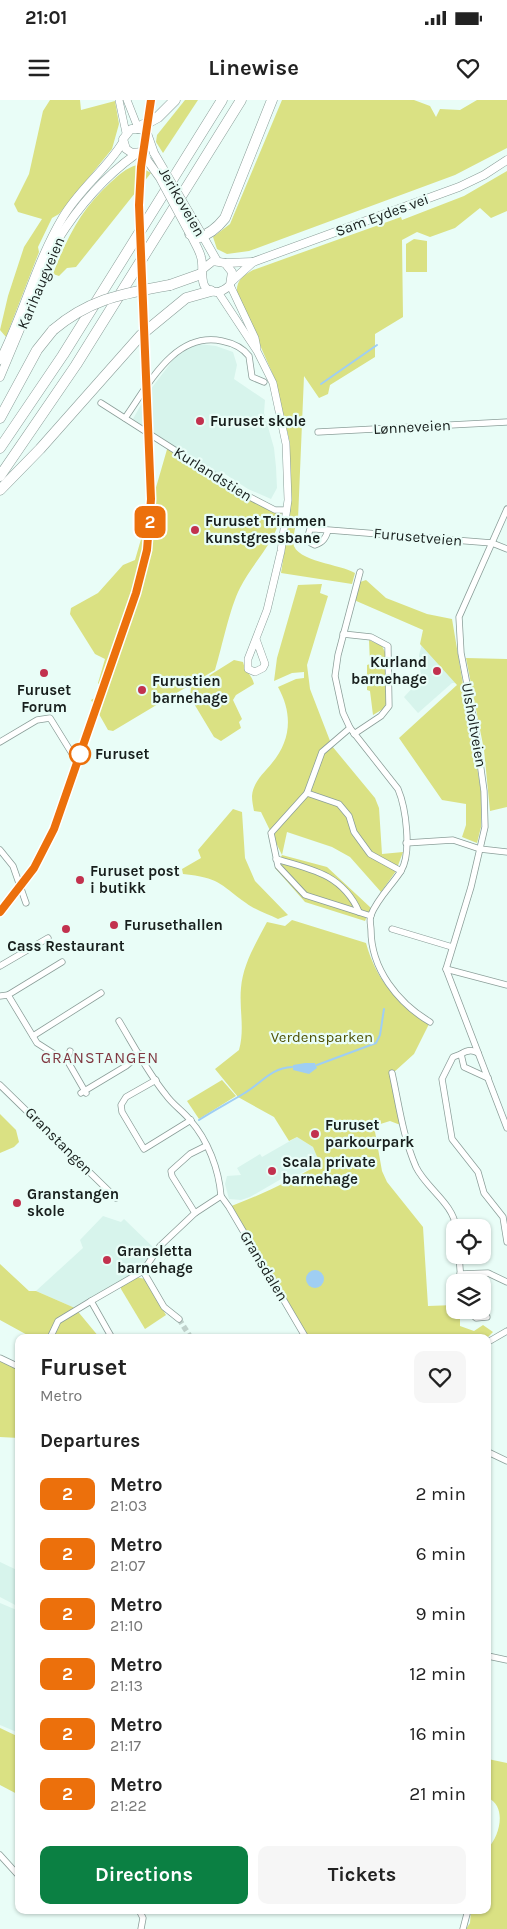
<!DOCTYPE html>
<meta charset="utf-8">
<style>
:root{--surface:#fff;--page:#f6f6f6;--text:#222;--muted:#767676;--accent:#0b8043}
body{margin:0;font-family:Karla,sans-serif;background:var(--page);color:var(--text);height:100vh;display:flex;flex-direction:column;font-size:19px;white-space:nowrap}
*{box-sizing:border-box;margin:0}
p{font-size:16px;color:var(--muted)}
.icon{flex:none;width:28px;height:28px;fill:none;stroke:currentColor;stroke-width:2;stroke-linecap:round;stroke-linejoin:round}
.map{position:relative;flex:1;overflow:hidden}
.panel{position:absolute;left:15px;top:1234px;width:476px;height:580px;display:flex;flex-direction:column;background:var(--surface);border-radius:10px;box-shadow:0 1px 4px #0004}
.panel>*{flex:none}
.badge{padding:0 10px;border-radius:8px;font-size:18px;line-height:32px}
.tools{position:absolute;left:446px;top:1119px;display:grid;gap:10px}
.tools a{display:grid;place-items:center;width:45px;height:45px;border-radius:10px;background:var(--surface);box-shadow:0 1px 4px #0004;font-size:25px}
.map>.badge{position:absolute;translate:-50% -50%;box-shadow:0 0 0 2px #fff}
h2{padding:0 25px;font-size:19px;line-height:45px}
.round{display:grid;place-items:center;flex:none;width:52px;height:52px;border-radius:10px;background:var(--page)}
.head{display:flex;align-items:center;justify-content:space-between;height:85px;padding:0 25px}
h1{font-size:24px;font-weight:700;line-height:38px}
.button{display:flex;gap:10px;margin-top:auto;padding:10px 25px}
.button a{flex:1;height:58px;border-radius:10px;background:var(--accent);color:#fff;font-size:20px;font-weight:700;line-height:58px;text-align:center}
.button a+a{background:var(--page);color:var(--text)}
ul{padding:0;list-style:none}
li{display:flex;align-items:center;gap:15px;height:60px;padding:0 25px}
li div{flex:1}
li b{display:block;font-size:19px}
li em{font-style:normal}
li .badge{min-width:55px;font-weight:700;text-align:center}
.status{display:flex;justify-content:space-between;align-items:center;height:35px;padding:0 25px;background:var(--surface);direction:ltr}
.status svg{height:14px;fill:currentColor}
header{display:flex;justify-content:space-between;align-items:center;height:65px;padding:0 25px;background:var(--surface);font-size:22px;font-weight:700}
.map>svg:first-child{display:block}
.built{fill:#d7f4ec}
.green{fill:#dae183}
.water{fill:#9fcef3}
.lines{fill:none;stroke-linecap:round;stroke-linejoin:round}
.stream{stroke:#9fcef3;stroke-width:2}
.minor-tunnel{stroke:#bfd1cb;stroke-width:5.5;stroke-dasharray:5.5 3;stroke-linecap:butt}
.minor-casing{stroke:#8b9e99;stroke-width:7}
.tertiary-casing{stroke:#8b9e99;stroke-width:8}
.secondary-casing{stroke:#8b9e99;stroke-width:9}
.motorway-casing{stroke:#8b9e99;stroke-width:11}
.minor{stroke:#fff;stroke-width:5.5}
.tertiary{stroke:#fff;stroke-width:7}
.secondary{stroke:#fff;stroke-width:8}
.motorway{stroke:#fff;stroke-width:10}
.secondary-bridge-casing{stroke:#8b9e99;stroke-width:9;stroke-linecap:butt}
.motorway-bridge-casing{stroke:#8b9e99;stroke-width:11;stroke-linecap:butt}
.secondary-bridge{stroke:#fff;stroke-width:8}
.motorway-bridge{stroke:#fff;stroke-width:10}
.line-casing{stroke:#fff;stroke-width:11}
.line{stroke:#ec700c;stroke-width:8}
.poi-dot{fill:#c2314e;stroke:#e9fdf7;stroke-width:2}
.stop-dot{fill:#fff;stroke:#ec700c;stroke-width:2.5}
.labels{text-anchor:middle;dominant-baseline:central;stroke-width:4.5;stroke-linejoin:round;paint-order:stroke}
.street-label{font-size:15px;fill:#181f1d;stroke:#e9fdf7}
.poi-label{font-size:15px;font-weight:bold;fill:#181f1d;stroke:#e9fdf7;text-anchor:start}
.stop-label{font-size:15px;font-weight:bold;fill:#181f1d;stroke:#e9fdf7;text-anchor:start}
.park-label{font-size:15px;fill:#4f5205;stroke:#e9fdf7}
.neighbourhood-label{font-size:16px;letter-spacing:1px;fill:#813942;stroke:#e9fdf7}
</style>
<div class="status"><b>21:01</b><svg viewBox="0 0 49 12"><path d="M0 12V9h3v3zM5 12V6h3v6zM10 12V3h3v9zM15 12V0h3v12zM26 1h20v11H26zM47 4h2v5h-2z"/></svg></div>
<header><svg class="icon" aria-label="menu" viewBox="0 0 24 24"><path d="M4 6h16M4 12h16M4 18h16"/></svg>Linewise<svg class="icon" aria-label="heart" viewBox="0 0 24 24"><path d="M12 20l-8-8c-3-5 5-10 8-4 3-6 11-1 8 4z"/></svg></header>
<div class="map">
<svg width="507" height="1829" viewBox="0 0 507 1829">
<rect width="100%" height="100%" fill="#e9fdf7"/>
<g class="built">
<polygon points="199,244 216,246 233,252 237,265 234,279 265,300 264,313 274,348 276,367 277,388 271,399 248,389 222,372 221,377 133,319 147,294 173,260 185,250"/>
<polygon points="426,529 450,561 455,583 452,583 418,613 404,597 421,579 419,555"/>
<polygon points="297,1037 313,1047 320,1064 293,1077 288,1075 250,1097 241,1100 229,1099 225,1084 227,1076 241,1075 237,1068 260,1054 262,1057"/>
<polygon points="103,1116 121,1122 124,1119 154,1148 139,1170 75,1208 36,1191 83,1148 80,1140"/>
<polygon points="0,1462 19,1471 19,1507 0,1497"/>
<polygon points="0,1503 19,1511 19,1633 0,1625"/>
</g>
<g class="green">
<polygon points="50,0 80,0 81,10 115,1 119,24 112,49 59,114 52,118 38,147 39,152 6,237 0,230 8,196 24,147 42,119 18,112 14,104 29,74 43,11"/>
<polygon points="185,0 198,0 163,53 156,42 157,35"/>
<polygon points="282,0 414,0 430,6 436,17 440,9 460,10 477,0 507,0 507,48 455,75 249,151 227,154 217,149 213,137 230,124"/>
<path d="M 137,65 L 151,73 L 76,167 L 67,168 L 59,176 L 53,174 C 67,137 82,108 111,82 C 119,75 126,68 137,65 Z"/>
<path d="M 507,71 L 507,111 L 491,118 L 480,108 L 455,128 L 430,137 L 417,132 L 402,140 L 403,217 L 375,234 L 375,257 L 330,285 L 328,294 L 319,298 L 304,276 L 298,419 L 290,418 L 290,343 L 274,277 L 237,193 C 236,180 243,176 253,170 L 401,117 L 402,120 L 464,96 Z"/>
<polygon points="414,139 427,141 427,172 406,172 406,144"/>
<path d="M 168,346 L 217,378 L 282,411 C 277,441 253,462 240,488 C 230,507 222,547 215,570 L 113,631 L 108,630 L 91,600 L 104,593 L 98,583 L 105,559 L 95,554 L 70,514 L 71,508 L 98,493 L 123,465 L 135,460 Z"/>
<path d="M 289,422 L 296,423 C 295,429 293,437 293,443 C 296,462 341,464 355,473 L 352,484 L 281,473 Z"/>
<polygon points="366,480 386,498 427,514 452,519 481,691 481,727 477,743 462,737 466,725 466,704 442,700 399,638 457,585 420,544 423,530 354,500 360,482"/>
<path d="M 322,484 L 320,493 L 328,496 L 307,565 L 310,589 L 332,646 L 375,698 L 379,708 L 382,754 L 403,752 L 396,771 L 381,792 L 350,757 L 332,747 L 287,732 L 282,755 L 327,767 L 371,808 L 365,821 L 305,802 L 275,768 L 282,755 L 261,712 L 254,711 C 253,706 252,701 252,696 C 253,682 264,673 272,663 C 291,640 293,614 278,587 L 296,579 L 304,578 L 304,572 L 292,573 L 274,581 L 277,558 L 298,485 Z"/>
<polygon points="369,540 382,546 385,552 386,604 383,609 373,615 370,591 367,590 367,565 370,564"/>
<polygon points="466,558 507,559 507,707 490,711 484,650"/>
<path d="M 234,560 L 243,562 C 245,571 252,575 254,584 L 236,595 L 233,600 L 242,619 L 239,622 L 241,628 L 221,641 L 214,637 L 190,597 L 191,587 Z"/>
<path d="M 233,709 L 242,712 L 245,758 L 255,781 L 288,815 L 278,819 C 268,814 255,810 246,803 C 218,783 220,778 183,774 L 182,769 L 201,758 L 198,750 Z"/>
<path d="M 292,820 L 366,843 C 377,882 396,902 430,922 L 414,954 L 393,973 L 403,1026 L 390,1021 L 374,1026 L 382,1071 L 387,1082 L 423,1127 L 428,1206 L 455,1205 L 455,1210 L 460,1210 L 460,1226 L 474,1231 L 483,1225 L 493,1232 L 487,1238 L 306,1237 L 229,1107 C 261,1095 290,1081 320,1064 L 313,1047 L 297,1037 L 289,1041 L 274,1017 L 238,997 L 215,969 L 239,950 C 245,929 239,909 241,888 C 243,864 256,843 267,822 L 285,826 Z"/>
<polygon points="222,980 236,996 199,1019 187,1001"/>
<polygon points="0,1014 16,1030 19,1042 14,1047 0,1053"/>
<polygon points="0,1164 29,1191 36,1191 75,1208 99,1237 31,1237 0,1220"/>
<polygon points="136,1177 145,1179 166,1215 145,1229 121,1189 121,1186"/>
<polygon points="0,1258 19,1270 19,1338 0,1337"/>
<polygon points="0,1628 19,1637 19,1695 0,1685"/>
<path d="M 488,1659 L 507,1663 L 507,1829 L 466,1829 L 470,1823 L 471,1810 L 488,1810 L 488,1748 C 500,1736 507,1706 488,1698 Z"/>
</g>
<g class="water">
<polygon points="305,963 315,963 317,968 309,974 293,970 293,965"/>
<circle cx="315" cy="1179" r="9"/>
</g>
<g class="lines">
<g class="stream">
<polyline points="321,284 377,245"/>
<polyline points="317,965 376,943 380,935 384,909"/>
<path d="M 199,1020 C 213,1011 228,1003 243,994 C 261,984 270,968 292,967"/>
</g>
<polyline class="minor-tunnel" points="179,1219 191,1238"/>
<g class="minor-casing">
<g id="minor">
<polyline points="101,303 242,393 275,410 287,410"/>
<path d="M 125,318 C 148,286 174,231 222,241 C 232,243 242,247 249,256 L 252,277 L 264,282"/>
<polyline points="318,332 507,322"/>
<polyline points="507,409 459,517 461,553 475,626 484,691 485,727 471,787 446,869 507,1028"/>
<path d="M 328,430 C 326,438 323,442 315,445 L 311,443 L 308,436 L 310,429 L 316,429 L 492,443 L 507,449"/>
<path d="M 360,472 L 338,555 L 335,576 L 343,613 L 350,628 L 398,689 C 406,708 412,753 401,771 C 392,785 377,799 371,815 C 369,819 371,826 371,830 C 371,869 398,903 430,922"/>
<polyline points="343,534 371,537 388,546 388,551 389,606 381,616 354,634"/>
<polyline points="350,628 322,652 307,693 271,733 278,766 305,795 371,816"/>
<polyline points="0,642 37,620 50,618 76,660"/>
<polyline points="307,693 339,704 349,716 354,732 370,754 401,771"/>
<polyline points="406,743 453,740 480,749 507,752"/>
<polyline points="0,750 13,766 26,803"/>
<path d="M 276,759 C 312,769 343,775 359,812"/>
<polyline points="392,829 452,847"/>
<polyline points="0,866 48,838"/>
<polyline points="446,869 507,885"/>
<polyline points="0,896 8,895"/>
<polyline points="33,936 101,893"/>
<polyline points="70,951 67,960 86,993"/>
<path d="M 478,953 C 472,949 467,950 461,954 L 464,967 L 488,978"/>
<polyline points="461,954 453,957 442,979 452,1039 478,1072 484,1093 503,1117 507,1142"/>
<polyline points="59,957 37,943 8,895 62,862"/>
<path d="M 392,973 C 399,1005 403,1037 416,1067 C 426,1088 454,1104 456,1128"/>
<polyline points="156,980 126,997 121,1005 122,1012 144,1049 191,1020"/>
<polyline points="0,985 116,1098"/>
<polyline points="81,993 126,966 140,954"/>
<polyline points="221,1096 229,1107 306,1238"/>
<polyline points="195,1113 172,1076 171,1071 190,1054 206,1046"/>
<polyline points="459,1155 461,1182"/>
<polyline points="143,1171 164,1207 179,1219"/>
<polyline points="460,1174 488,1173 507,1182"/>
<polyline points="467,1210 476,1218 487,1217"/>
<polyline points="50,1238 58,1221 91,1201"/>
<path d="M 112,1238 L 91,1201 L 143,1171 L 160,1146 L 195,1113 L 221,1096 C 219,1070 208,1040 190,1020 C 183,1011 173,1005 166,995 C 148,973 134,946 119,921"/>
<polyline points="488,1242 507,1231"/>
<polyline points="0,1258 19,1267"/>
<polyline points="488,1352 507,1361"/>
<polyline points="488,1556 507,1560"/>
<polyline points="0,1755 19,1776"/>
<polyline points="139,1810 143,1818 141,1829"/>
<polyline points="463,1829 468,1810"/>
</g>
</g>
<g class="tertiary-casing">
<g id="tertiary">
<polyline points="119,0 126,33"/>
<polyline points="127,0 138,28"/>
<polyline points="230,185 255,238 257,248"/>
<polyline points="218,192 257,251 273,283 286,344 288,400 281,451 267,510 248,559 248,569 255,572 263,568 265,564 256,539"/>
</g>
</g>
<g class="secondary-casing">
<g id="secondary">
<polyline points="149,43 142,52 132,53 126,49 123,39 131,29 142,29 148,36 154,53"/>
<polyline points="201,133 217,161"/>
<path d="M 191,135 C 194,142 199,149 201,157 C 205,169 196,191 216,192 C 222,192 226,189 230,185 L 232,172 L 225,163 L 213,161 L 203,169"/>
<polyline points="225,163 253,162"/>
<polyline points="232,181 253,162 459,87 484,75 507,60"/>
<path d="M 0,260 C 24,213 36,162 63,117 C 80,88 107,69 123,42"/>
<path d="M 0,277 L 57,141 C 78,107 104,77 136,54"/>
</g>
</g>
<g class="motorway-casing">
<g id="motorway">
<polyline points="138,28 158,17 175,0"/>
<path d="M 190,134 L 197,138 C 208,135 218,127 225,118 L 272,0"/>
<polyline points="170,185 201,174"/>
<polyline points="0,318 37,250 53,230"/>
<polyline points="0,348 63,255 222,0"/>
<polyline points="0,376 76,265 241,0"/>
<polyline points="0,390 40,349 141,235 186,198 211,191"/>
</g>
</g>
<use href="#minor" class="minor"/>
<use href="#tertiary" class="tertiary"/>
<use href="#secondary" class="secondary"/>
<use href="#motorway" class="motorway"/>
<g class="secondary-bridge-casing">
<g id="secondary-bridge">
<polyline points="154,53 201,133"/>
<polyline points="147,60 160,78 190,134"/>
</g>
</g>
<g class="motorway-bridge-casing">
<path id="motorway-bridge" d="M 53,230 C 91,198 123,194 170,185"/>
</g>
<use href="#secondary-bridge" class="secondary-bridge"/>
<use href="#motorway-bridge" class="motorway-bridge"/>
</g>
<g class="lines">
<g class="line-casing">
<polyline id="line" points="0,812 34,768 54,729 136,493 147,450 151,399 139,105 141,67 151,0"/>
</g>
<use href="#line" class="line"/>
</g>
<g class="poi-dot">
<circle cx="200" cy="321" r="5"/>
<circle cx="195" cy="430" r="5"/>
<circle cx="437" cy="571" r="5"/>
<circle cx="44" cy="573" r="5"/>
<circle cx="142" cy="590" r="5"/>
<circle cx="80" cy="780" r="5"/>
<circle cx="114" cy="825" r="5"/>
<circle cx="66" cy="829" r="5"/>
<circle cx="315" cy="1034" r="5"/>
<circle cx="272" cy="1071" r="5"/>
<circle cx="17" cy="1103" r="5"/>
<circle cx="107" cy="1160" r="5"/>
</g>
<circle class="stop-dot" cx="80" cy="654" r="10"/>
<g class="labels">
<g class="street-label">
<text transform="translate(182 102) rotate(60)">Jerikoveien</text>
<text transform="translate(382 115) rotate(-20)">Sam Eydes vei</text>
<text transform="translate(41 183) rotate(-67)">Karihaugveien</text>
<text transform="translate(412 327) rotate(-3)">Lønneveien</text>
<text transform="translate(213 374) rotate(32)">Kurlandstien</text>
<text transform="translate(418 437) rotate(5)">Furusetveien</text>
<text transform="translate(474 625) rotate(80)">Ulsholtveien</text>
<text transform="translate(59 1041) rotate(45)">Granstangen</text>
<text transform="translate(264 1166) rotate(59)">Gransdalen</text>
</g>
<g class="poi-label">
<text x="210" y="321">Furuset skole</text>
<text x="205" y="421">Furuset Trimmen<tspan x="205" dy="17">kunstgressbane</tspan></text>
<text x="427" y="562" text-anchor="end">Kurland<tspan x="427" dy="17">barnehage</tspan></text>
<text x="152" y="581">Furustien<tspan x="152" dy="17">barnehage</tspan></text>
<text x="44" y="590" text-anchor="middle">Furuset<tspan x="44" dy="17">Forum</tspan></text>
<text x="90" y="771">Furuset post<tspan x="90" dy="17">i butikk</tspan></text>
<text x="124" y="825">Furusethallen</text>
<text x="66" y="846" text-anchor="middle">Cass Restaurant</text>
<text x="325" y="1025">Furuset<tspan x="325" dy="17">parkourpark</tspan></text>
<text x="282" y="1062">Scala private<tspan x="282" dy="17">barnehage</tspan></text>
<text x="27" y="1094">Granstangen<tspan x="27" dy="17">skole</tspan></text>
<text x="117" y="1151">Gransletta<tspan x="117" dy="17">barnehage</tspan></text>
</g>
<g class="stop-label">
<text x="95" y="654">Furuset</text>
</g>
<g class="park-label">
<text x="322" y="937">Verdensparken</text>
</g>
<g class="neighbourhood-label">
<text x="100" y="957">GRANSTANGEN</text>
</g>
</g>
</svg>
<div class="tools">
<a><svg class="icon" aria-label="locate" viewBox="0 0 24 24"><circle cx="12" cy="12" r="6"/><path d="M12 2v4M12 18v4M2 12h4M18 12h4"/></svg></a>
<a><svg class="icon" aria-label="layers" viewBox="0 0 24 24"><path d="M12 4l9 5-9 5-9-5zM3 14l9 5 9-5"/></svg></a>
</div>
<b class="badge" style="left:150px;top:422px;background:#ec700c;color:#fff">2</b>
<section class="panel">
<div class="head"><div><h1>Furuset</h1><p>Metro</p></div><a class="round"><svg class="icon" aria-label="heart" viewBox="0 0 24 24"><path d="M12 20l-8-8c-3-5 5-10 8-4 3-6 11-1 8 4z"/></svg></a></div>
<h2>Departures</h2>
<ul>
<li><span class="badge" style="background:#ec700c;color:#fff">2</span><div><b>Metro</b><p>21:03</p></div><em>2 min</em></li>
<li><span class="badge" style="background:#ec700c;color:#fff">2</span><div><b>Metro</b><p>21:07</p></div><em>6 min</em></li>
<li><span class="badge" style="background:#ec700c;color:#fff">2</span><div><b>Metro</b><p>21:10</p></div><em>9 min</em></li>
<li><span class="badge" style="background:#ec700c;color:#fff">2</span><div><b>Metro</b><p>21:13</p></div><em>12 min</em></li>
<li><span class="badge" style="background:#ec700c;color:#fff">2</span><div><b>Metro</b><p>21:17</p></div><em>16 min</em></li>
<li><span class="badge" style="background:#ec700c;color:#fff">2</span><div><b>Metro</b><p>21:22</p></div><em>21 min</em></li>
</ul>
<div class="button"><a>Directions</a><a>Tickets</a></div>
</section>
</div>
